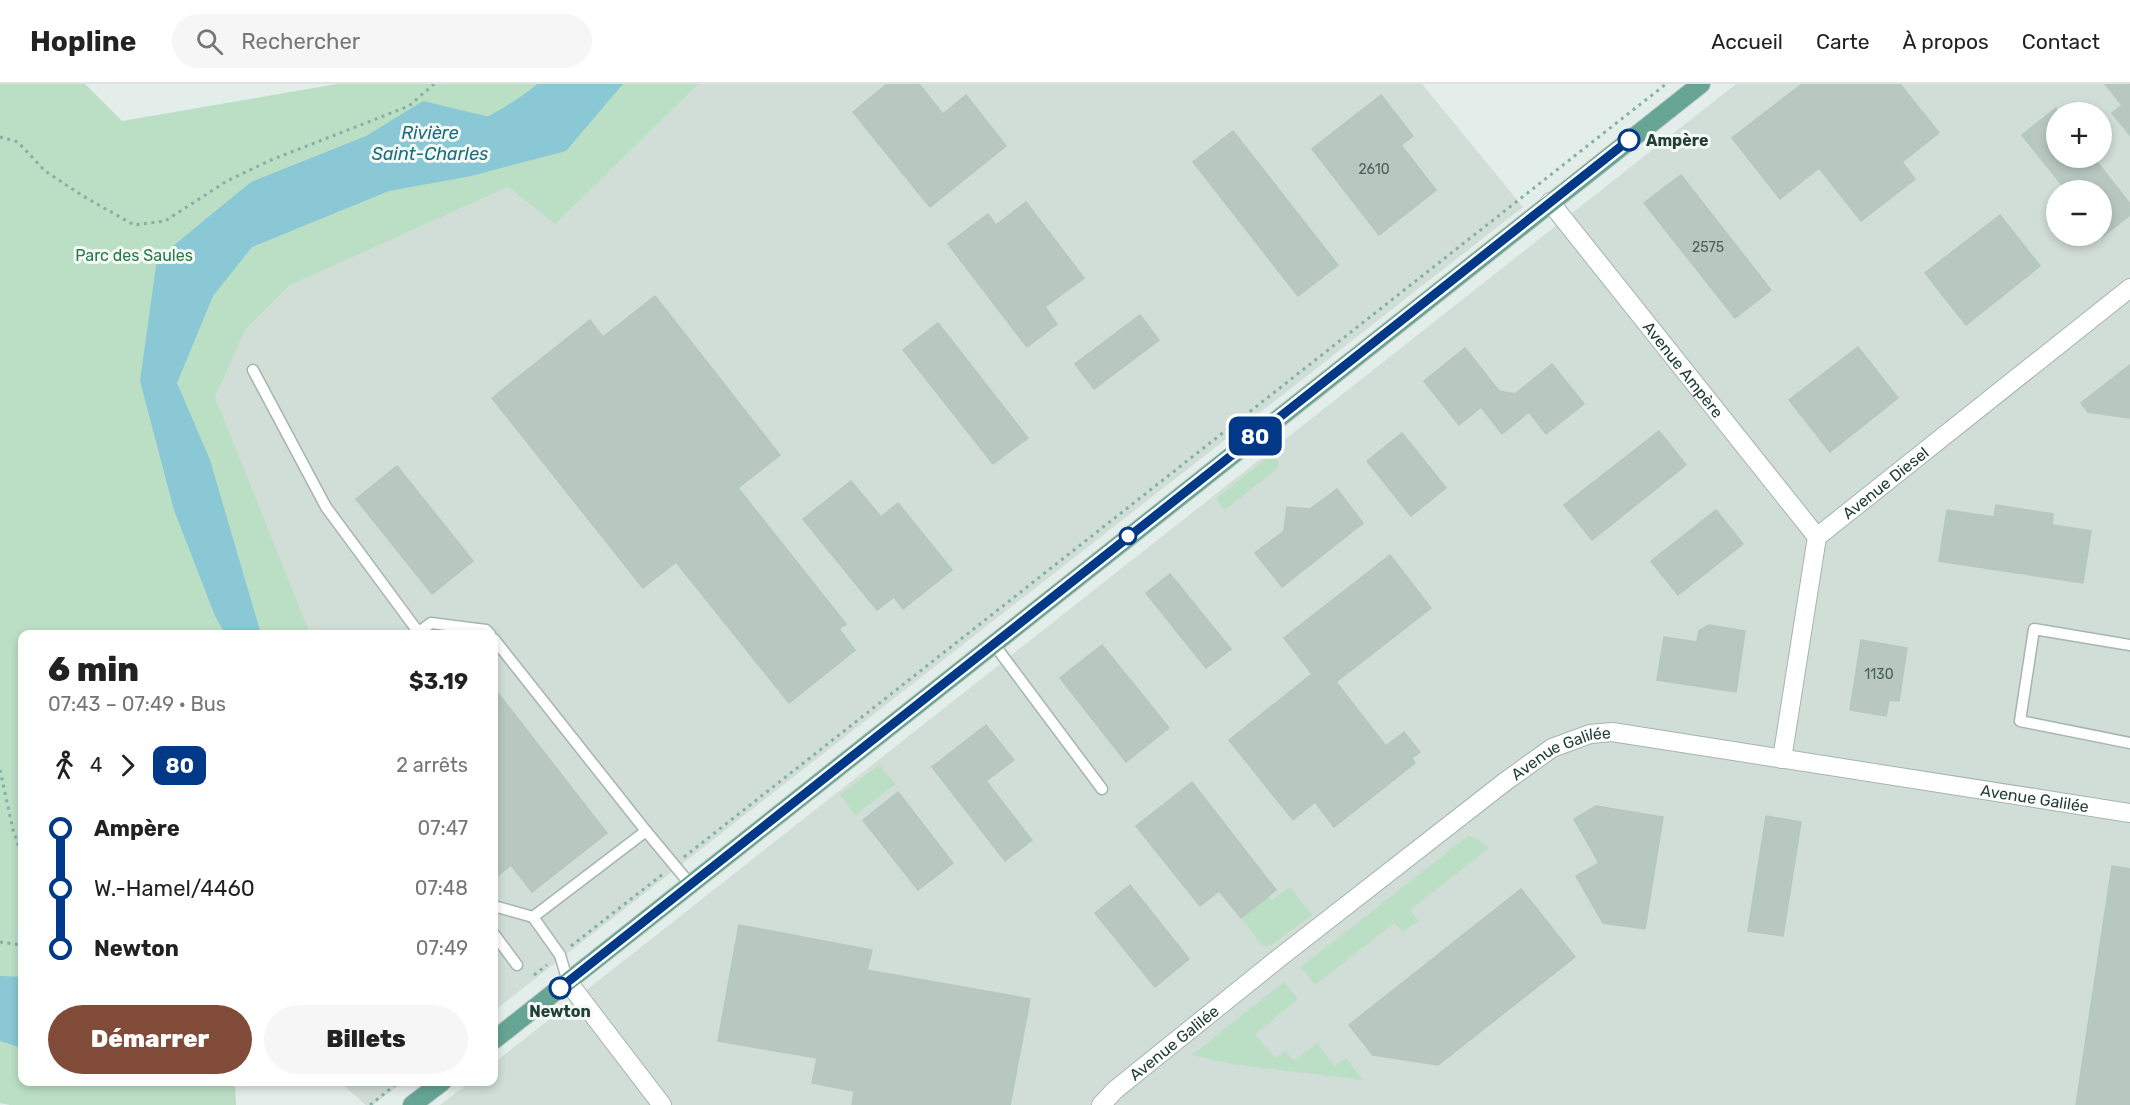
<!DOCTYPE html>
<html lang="fr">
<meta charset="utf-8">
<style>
:root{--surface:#fff;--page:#f6f6f6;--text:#222;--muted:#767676;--line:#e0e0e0;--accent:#814b3a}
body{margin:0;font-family:Rubik,sans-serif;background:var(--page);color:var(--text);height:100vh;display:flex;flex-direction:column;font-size:22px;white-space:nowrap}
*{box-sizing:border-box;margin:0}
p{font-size:20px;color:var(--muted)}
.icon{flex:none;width:33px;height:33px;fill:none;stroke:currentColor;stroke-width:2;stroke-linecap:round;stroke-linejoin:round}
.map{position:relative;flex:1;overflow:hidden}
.drawer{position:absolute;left:18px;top:546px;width:480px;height:456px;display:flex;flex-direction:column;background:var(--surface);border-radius:12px;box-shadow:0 3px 9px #0003}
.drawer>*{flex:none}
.badge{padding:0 12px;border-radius:9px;font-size:21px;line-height:39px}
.controls{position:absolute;left:2046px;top:18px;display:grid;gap:12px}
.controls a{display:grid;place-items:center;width:66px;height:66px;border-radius:50%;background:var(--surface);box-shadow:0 3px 9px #0003;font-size:30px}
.map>.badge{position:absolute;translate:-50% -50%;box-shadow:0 0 0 3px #fff}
.legs{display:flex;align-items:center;gap:9px;height:66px;padding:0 30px;font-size:20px}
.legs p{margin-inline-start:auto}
.head{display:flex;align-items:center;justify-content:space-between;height:102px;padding:0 30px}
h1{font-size:33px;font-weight:800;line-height:45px}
.button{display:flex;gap:12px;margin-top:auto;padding:12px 30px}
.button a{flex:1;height:69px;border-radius:36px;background:var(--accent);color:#fff;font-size:24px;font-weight:800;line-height:69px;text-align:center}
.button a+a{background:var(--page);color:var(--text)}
ul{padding:0 30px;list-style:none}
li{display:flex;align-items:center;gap:21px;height:60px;font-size:22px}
li i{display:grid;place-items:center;width:9px;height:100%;margin:0 8px;background:currentColor}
li i::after{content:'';width:15px;height:15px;margin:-8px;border:4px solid;border-radius:50%;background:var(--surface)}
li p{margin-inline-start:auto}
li:first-child i{background:linear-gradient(#0000 50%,currentColor 0)}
li:last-child i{background:linear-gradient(currentColor 50%,#0000 0)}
header{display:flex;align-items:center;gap:36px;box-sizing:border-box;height:84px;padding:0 30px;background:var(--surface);border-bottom:2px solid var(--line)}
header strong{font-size:28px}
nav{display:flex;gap:33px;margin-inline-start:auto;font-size:21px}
.search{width:420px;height:54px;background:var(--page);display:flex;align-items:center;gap:15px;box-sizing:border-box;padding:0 21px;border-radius:33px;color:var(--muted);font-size:22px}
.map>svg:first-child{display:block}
.built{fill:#d1ddd7;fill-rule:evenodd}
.green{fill:#bbdfc5}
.water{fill:#89c8d4}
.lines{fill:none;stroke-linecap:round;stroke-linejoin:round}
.river{stroke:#89c8d4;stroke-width:33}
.building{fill:#b8c8c1;stroke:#b5c7bf;stroke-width:1.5}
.lane-casing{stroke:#a5b5b0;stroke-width:13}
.street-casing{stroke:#a5b5b0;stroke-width:20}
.primary-casing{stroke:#c1c9c7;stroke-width:20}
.path{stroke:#82b2a3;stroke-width:3;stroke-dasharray:3 4.5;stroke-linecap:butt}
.lane{stroke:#fff;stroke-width:10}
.street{stroke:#fff;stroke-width:18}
.primary{stroke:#66a494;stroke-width:18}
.line-1-casing{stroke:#fff;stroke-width:14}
.line-1{stroke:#013888;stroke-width:9}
.stop-1-dot{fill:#fff;stroke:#013888;stroke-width:3}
.labels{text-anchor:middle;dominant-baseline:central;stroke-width:6;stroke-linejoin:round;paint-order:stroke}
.number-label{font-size:14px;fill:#48615a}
.stop-label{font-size:16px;font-weight:bold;fill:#223f37;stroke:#f4f9f6;text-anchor:start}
.park-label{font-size:16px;fill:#2b7748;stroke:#f4f9f6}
.street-label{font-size:16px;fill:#223f37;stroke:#f4f9f6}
.water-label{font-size:18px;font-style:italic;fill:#1a6d7d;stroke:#f4f9f6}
</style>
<header>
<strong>Hopline</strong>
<div class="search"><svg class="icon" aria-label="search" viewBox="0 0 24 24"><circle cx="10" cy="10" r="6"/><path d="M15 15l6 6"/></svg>Rechercher</div>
<nav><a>Accueil</a><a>Carte</a><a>À propos</a><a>Contact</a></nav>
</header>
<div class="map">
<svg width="2130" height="1021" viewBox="0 0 2130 1021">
<rect width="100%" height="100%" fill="#e3ede9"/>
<g class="built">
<polygon points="699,0 1422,0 1523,123 494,927 494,550 308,550 215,313 246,245 289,202 508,103 555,140"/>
<path d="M 1736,0 L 2130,0 L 2130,1021 L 440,1021 L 470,998 L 494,998 L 494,979 ZM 2056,28 L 2102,28 L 2102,74 L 2056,74 ZM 2056,106 L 2102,106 L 2102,152 L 2056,152 Z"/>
<polygon points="340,998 403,998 373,1021 366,1021"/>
</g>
<g class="green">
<polygon points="0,0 85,0 122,37 337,0 699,0 555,140 508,103 289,202 246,245 215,313 310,550 22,550 22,998 235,998 236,1021 10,1021 0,1019"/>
<polygon points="1273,372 1276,374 1279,380 1277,385 1226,425 1222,424 1217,414 1268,373"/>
<polygon points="879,681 896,700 855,731 840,711"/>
<polygon points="1468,752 1478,755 1489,764 1410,826 1418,837 1403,848 1394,839 1315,901 1301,883"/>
<polygon points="1290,803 1312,831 1270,862 1263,862 1241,834 1267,813 1272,816"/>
<polygon points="1284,898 1298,915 1255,950 1275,974 1285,967 1294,977 1317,959 1335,982 1346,974 1363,996 1232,980 1192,971"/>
</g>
<g class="water">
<polygon points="563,0 623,0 566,67 471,92 389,107 252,163 213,212 177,299 210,376 261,550 225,550 215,532 174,426 140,297 157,175 251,98 366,52 423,17 519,40"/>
<polygon points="0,892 22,893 22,964 0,957"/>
</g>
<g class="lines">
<path class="river" d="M 474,59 C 505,42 537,26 561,0"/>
</g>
<g class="building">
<polygon points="887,0 919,0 943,30 966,11 1006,62 930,123 853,28"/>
<polygon points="1802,0 1900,0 1939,49 1902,78 1915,95 1861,137 1819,84 1780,115 1732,54"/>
<polygon points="2105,0 2130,0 2130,51 2112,29 2122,21"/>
<polygon points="1381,11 1413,52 1401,61 1436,106 1379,151 1312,65"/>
<polygon points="2056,24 2056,74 2094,74 2130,120 2130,131 2102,153 2102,106 2066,106 2022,51"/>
<polygon points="1233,47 1338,181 1298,212 1193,78"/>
<polygon points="1681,91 1771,206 1735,234 1644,119"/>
<polygon points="1026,118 1084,194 1045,223 1057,240 1027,263 948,160 988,130 996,141"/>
<polygon points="2000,131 2040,182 1966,241 1925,189"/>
<polygon points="655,212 780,371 738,404 846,540 839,545 855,566 789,619 676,478 643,504 492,314 590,236 603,253"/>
<polygon points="1140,231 1159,256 1094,305 1075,280"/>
<polygon points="938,239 1028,354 993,380 903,266"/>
<polygon points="1858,263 1898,314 1830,368 1789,316"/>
<polygon points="1465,264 1499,307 1515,310 1552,280 1584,320 1546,350 1529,328 1502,350 1481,323 1459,341 1424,297"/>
<polygon points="2130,281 2130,334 2088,328 2081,319"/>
<polygon points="1659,347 1686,381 1592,456 1564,421"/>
<polygon points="1402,349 1446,404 1411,432 1367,377"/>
<polygon points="397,382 473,477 432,510 356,415"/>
<polygon points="851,397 881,433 898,419 952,486 903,525 894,513 877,526 803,435"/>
<polygon points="1337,405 1363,439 1282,503 1255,469 1284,447 1287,423 1310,425"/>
<polygon points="1996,421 2053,430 2052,441 2091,447 2083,499 1939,477 1947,426 1994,433"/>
<polygon points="1716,426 1743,460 1678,511 1651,477"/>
<polygon points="1390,471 1431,524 1336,598 1386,662 1404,648 1420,668 1412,674 1415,679 1334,743 1315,718 1293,736 1229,656 1312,590 1284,554"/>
<polygon points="1170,490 1231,565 1206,584 1146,509"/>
<polygon points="1709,541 1745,547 1736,608 1657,596 1664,553 1697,558 1699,547"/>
<polygon points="1861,556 1907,564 1899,617 1889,616 1886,632 1850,626"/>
<polygon points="1102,561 1169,644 1126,678 1060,594"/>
<polygon points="494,604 607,749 532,808 511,781 494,795"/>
<polygon points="986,641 1014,676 986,697 1032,756 1005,777 932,683"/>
<polygon points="1192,698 1276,806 1241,834 1219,807 1200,822 1136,742"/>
<polygon points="898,708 953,779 918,806 863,736"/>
<polygon points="1596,722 1663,733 1645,845 1603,839 1576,792 1599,779 1574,735"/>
<polygon points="1766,732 1801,738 1783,852 1748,847"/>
<polygon points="2112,782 2130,785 2130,1021 2076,1021"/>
<polygon points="1130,801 1189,875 1155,903 1095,829"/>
<polygon points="1521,805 1575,873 1438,981 1373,971 1349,941"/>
<polygon points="739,841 872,866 867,886 1030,915 1010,1021 852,1021 854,1007 812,999 817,974 718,957"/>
</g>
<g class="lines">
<g class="lane-casing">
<g id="lane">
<polyline points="253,286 326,423 419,549"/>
<polyline points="416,550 431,539 486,546 490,550"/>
<polyline points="494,555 646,747"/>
<polyline points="993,559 1102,705"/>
<polyline points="2130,561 2034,545 2020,637 2130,659"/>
<polyline points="494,822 533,833"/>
<polyline points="494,850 517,881"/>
<polyline points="568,898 560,871 533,833 646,747 690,800"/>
</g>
</g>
<g class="street-casing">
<g id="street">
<path id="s1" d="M 1550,118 L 1817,453"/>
<path id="s2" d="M 1782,675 L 1817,453 L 2130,204"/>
<polyline points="568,898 662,1021"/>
<path id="s3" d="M 1101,1021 L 1115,1006 L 1279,874 L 1506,697 L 1552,664 L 1590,650 L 1612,648 L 2130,729"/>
</g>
</g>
<g class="primary-casing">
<g id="primary">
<polyline points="494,956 1701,0"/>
<polyline points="412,1021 442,998"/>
</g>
</g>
<g class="path">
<polyline points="0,53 18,58 45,87 83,112 134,141 165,137 227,97 271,76 409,22 434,0"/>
<polyline points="0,686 13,746 22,772"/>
<polyline points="684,773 1666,0"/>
<polyline points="0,858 22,861 22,859"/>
<polyline points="571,862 663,790"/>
<polyline points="534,891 547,881"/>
<polyline points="370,1021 399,998"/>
</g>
<use href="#lane" class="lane"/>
<use href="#street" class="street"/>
<use href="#primary" class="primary"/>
</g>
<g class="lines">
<g class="line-1-casing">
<polyline id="line-1" points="560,904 1629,56"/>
</g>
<use href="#line-1" class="line-1"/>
</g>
<g class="stop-1-dot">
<circle cx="1629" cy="56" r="10"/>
<circle cx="1128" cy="452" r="8"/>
<circle cx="560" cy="904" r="10"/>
</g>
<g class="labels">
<g class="number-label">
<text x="1374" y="85">2610</text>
<text x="1708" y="163">2575</text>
<text x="1879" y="590">1130</text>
</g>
<g class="stop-label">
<text x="1646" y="56">Ampère</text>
<text x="560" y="927" text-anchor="middle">Newton</text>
</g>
<g class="park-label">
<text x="134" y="171">Parc des Saules</text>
</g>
<g class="street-label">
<text stroke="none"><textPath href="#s1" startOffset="214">Avenue Ampère</textPath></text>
<text stroke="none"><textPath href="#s2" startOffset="312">Avenue Diesel</textPath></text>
<text stroke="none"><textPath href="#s3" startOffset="582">Avenue Galilée</textPath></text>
<text stroke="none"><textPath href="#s3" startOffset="1066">Avenue Galilée</textPath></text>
<text stroke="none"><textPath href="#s3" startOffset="96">Avenue Galilée</textPath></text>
</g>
<g class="water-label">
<text x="430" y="49">Rivière<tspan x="430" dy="21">Saint-Charles</tspan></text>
</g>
</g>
</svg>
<div class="controls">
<a>+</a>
<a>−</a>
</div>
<b class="badge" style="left:1255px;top:352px;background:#013888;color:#fff">80</b>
<section class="drawer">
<div class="head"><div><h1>6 min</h1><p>07:43 – 07:49 · Bus</p></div><b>$3.19</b></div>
<div class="legs"><svg class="icon" aria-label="walk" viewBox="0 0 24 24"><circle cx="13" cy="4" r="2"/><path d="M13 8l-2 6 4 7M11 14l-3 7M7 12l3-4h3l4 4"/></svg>4<svg class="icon" aria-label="forward" viewBox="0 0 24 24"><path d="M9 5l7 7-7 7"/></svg><b class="badge" style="background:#013888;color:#fff">80</b><p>2 arrêts</p></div>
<ul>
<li><i style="color:#013888"></i><b>Ampère</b><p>07:47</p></li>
<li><i style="color:#013888"></i><span>W.-Hamel/4460</span><p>07:48</p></li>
<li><i style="color:#013888"></i><b>Newton</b><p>07:49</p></li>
</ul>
<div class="button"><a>Démarrer</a><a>Billets</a></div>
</section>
</div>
